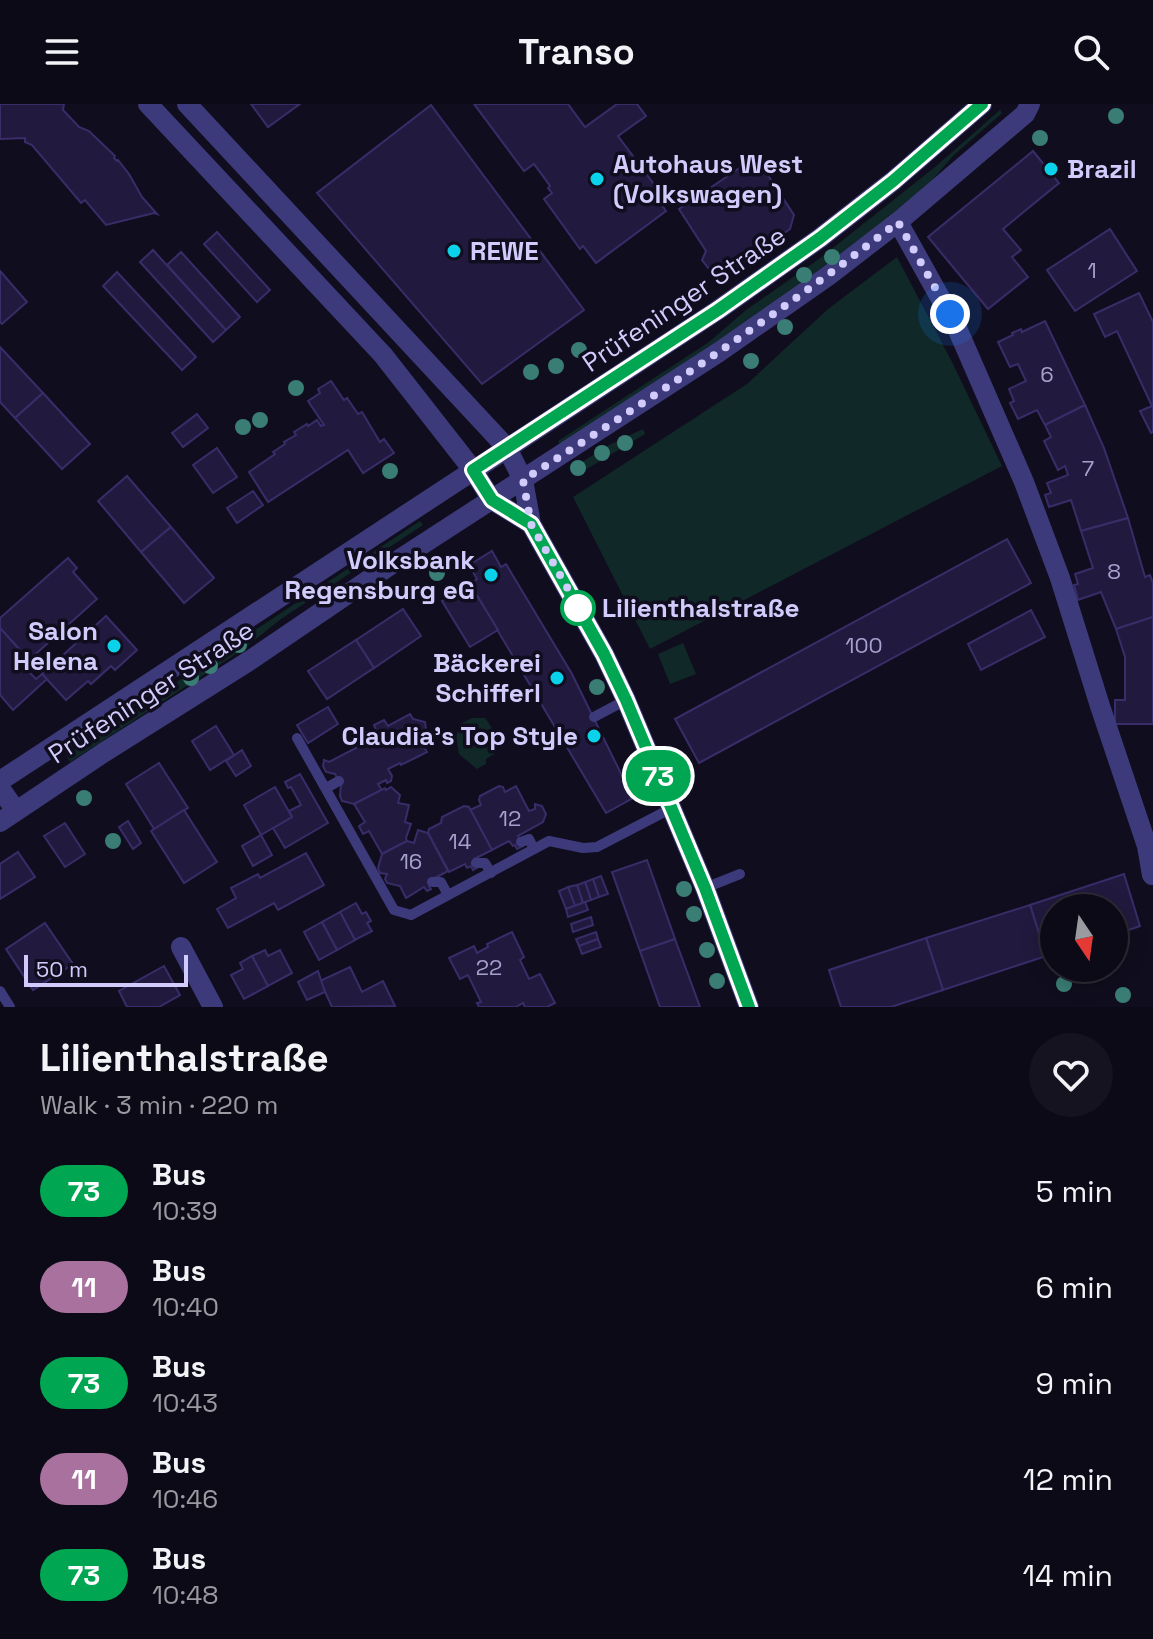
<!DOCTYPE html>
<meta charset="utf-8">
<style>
:root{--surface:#0c0a16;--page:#15131f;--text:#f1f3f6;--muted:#9a9aa1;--line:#2c2b35}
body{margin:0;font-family:"Space Grotesk",sans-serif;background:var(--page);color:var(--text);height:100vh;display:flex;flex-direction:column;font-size:30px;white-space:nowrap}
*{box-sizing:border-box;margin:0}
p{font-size:26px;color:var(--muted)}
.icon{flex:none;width:44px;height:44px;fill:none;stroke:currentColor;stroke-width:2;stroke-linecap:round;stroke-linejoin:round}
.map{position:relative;height:903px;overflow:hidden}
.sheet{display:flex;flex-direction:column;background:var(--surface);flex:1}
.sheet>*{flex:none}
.badge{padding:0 16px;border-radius:26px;font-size:28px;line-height:52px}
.needle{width:52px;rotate:167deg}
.fabs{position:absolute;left:1040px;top:790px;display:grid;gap:16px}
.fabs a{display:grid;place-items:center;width:88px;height:88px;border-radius:50%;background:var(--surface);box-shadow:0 4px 20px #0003,0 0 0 2px var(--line);font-size:40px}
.scale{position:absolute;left:24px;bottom:20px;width:164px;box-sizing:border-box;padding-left:8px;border:4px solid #d2ccfd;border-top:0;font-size:22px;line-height:28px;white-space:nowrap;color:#d2ccfd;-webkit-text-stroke:6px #100d1e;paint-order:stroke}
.you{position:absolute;width:40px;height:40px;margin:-20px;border:6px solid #fff;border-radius:50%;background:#1a73e8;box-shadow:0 0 0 12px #1a73e833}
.map>.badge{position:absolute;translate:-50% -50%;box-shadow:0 0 0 4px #fff}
.round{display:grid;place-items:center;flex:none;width:84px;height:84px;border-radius:42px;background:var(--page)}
.overview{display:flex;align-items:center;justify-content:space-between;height:136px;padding:0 40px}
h1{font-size:38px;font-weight:700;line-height:60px}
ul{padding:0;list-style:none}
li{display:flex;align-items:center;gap:24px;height:96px;padding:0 40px}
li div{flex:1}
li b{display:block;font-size:30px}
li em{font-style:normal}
li .badge{min-width:88px;font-weight:700;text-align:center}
header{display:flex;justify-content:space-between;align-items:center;height:104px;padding:0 40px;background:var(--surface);font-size:36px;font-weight:700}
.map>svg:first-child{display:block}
.green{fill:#102827}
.building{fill:#221a3e;stroke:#392d69;stroke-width:2}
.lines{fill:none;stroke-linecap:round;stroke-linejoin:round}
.service{stroke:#3d3a7b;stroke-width:10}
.minor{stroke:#3d3a7b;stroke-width:20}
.tertiary{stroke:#3d3a7b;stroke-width:20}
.tree{fill:#3a7d74}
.line-casing{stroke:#fff;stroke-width:18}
.line{stroke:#00a651;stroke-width:12}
.walk{stroke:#d2ccfd;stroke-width:8;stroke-dasharray:0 14.4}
.poi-dot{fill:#0ad2eb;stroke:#100d1e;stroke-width:3}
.stop-dot{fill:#fff;stroke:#00a651;stroke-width:4}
.labels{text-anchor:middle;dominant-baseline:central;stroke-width:7;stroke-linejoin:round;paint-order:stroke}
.number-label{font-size:22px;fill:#a6a0cd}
.poi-label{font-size:26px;font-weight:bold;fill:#d2ccfd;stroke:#100d1e;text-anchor:end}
.street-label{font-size:26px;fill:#d2ccfd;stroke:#100d1e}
.stop-label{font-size:26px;font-weight:bold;fill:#d2ccfd;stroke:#100d1e;text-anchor:start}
</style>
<header><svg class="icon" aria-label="menu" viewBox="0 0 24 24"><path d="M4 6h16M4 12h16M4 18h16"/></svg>Transo<svg class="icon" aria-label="search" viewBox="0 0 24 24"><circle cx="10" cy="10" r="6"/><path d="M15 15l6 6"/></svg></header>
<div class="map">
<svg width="1153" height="903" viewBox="0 0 1153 903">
<rect width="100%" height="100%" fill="#100d1e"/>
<g class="green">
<polygon points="1000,6 1002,9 953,52 927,82 868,130 766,205 560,341 558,337 709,238 746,206 819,155 935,63"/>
<polygon points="897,153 952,258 1002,362 650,545 573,393 747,280 828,205"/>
<polygon points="643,325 645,330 575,372 571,365 609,341"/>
<polygon points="420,417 423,421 281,515 242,546 70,658 66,651"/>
<polygon points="683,539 696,570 670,580 658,550"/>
<path d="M 472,614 L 485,614 C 493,625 499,634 497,648 L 486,655 L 486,660 L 477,665 L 459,650 L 456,632 L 460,620 Z"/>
</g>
<g class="building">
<polygon points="0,0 64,0 63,6 79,23 89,27 115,52 114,54 117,57 118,56 129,70 142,93 157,110 154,109 106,121 85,96 81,99 32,41 25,38 25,34 0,35"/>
<polygon points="251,0 300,0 268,23"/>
<polygon points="474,0 568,0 585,23 617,0 637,0 646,12 618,32 659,87 654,90 666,107 596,159 583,142 580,145 544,95 552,89 548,84 550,82 534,60 524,67"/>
<polygon points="431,1 584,206 482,280 317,89"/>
<polygon points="1033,47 1059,79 1003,125 1021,146 1012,153 1028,173 988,205 928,133"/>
<polygon points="756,53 794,111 790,125 725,171 713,170 702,156 706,147 679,105"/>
<polygon points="1110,125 1137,167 1075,207 1047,166"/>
<polygon points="217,128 270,186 257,198 204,140"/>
<polygon points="153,146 226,226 213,238 140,158"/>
<polygon points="181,148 240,213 226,226 167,161"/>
<polygon points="0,167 27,198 2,220 0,218"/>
<polygon points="117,168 196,253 182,266 103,182"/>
<polygon points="1139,189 1153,218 1153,328 1151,329 1140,307 1152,302 1117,227 1105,233 1094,210"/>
<polygon points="1045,217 1085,301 1045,321 1037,306 1018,315 1010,299 1014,297 1009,285 1026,277 1018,260 1010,263 998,238 1013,231 1012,229 1021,225 1022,228"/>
<polygon points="0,243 43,289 15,314 0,298"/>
<polygon points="331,277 344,296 347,294 358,310 362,308 380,338 384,335 394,349 363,369 348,346 268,398 249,368 275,350 273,348 285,340 284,338 296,331 294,328 307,320 308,322 317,316 321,322 324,321 308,297 320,289 318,285"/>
<polygon points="43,289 90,340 62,365 15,314"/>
<polygon points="1085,301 1104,344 1128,414 1081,427 1071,396 1049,403 1045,391 1051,389 1047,379 1068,371 1065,362 1058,366 1044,337 1051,333 1045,321"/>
<polygon points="197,310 208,324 183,343 172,329"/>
<polygon points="217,344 237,373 213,389 193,361"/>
<polygon points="127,372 171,423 141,448 98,397"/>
<polygon points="253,387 263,401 237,419 227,404"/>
<polygon points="1128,414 1145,473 1150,471 1153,479 1153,513 1116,525 1101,488 1078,496 1074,481 1078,480 1075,470 1093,464 1081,427"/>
<polygon points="171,423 214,474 184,499 141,448"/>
<polygon points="1007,435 1031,479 699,659 675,615"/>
<polygon points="492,447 501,463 506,460 572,570 633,694 606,709 470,480 477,475 469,461"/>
<polygon points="68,454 77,464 73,468 97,495 29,556 0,524 0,514"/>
<polygon points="470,480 498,526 470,543 442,497"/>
<polygon points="403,505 421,532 374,564 356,536"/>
<polygon points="1031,506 1045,533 981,566 968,540"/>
<polygon points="106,512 137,546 115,566 111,562 91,580 88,577 66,596 42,570"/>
<polygon points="1153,513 1153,620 1115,620 1115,596 1125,596 1125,553 1116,525"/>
<polygon points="0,524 29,556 23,562 36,575 42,570 47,575 13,606 0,591"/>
<polygon points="356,536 374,564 327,595 308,567"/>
<polygon points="328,603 338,620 308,639 297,621"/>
<polygon points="410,610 413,615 425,618 426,626 422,640 427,648 401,661 400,659 388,665 392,672 391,677 387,679 386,676 378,680 382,686 354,700 342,697 340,692 341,681 335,670 326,668 323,662 324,656 329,658 356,644 357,637 366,632 366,635 377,629 374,621 384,616 388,622"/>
<polygon points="216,622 234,651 210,666 192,637"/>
<polygon points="242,646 251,662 236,672 226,657"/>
<polygon points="159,659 188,704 154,725 126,680"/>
<polygon points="300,670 328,719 285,744 273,724 292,713 289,707 301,701 291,683 288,684 285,678"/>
<polygon points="499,682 503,683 505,688 516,682 529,707 535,705 535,700 542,702 546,710 543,718 518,732 523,742 517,745 515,741 513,742 509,737 492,746 470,706 481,701 479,696 480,692"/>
<polygon points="275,683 292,713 261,731 244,701"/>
<polygon points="391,683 400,691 398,699 409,701 405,718 411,720 406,734 407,737 382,750 369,727 363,730 359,722 365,718 354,700 385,684 386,686"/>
<polygon points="464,702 469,703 492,746 474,755 478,763 473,766 471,762 467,764 465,760 449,768 428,729 429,725 441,719 442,713"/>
<polygon points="184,706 217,758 184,779 151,727"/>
<polygon points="128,717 141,739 133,745 119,723"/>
<polygon points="65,719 85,750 65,763 44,732"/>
<polygon points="418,726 428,729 448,767 431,776 429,782 431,785 427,787 424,783 406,794 400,782 387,779 385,775 387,770 380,769 378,764 382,750 407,737 414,739"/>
<polygon points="261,731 272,751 253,762 242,742"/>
<polygon points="18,748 35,773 0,795 0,760"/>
<polygon points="306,749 324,781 278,806 274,799 228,824 217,805 236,794 231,784 258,770 260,774"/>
<polygon points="647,756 675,835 640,847 612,768"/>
<polygon points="1124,770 1140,822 1114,831 1114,804 1054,804 1054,850 1046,852 1030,801"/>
<polygon points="601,772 608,790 599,793 593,775"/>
<polygon points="593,775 599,793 591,796 585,778"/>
<polygon points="585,778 591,796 583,799 577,781"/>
<polygon points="577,781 583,799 575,802 568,783"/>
<polygon points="568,783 575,802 566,805 559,787"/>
<polygon points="585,798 588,806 568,813 566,805"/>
<polygon points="356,799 362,810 366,808 371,817 367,819 372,827 355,836 340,808"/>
<polygon points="1030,801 1046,852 943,886 926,834"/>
<polygon points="340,808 355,836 337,846 322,818"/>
<polygon points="591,813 593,821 573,828 571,820"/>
<polygon points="322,818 337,846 319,856 304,828"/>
<polygon points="45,819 73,860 33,886 6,845"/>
<polygon points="512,828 524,853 520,856 529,875 540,870 555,899 547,903 525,903 523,899 516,903 479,903 477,899 481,898 468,871 460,875 449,854 474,842 477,849 488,843 487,840"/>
<polygon points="596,828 598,835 579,842 576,835"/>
<polygon points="926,834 943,886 891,903 841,903 829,866"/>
<polygon points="598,835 601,843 582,850 579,842"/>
<polygon points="675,835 700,903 660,903 640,847"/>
<polygon points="265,846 268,852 280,846 292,869 268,882 252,852"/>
<polygon points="252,852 268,882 244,895 231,871 243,865 240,859"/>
<polygon points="164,862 180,891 159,903 127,903 119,887"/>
<polygon points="350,863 362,888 383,877 395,902 332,903 320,877"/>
<polygon points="318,867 325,888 307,896 298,878"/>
</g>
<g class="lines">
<g class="service">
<polyline points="594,613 626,596"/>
<polyline points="297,634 394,806 411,811 549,737 583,744 597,743 672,704"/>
<polyline points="326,684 339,677"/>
<polyline points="521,738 529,735 534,745"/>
<polyline points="476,759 485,759 491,769"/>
<polyline points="432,778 441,778 448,791"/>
<polyline points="705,784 740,770"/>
<polyline points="0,887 10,903"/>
</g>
<g class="minor">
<polyline points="898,118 957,224 1024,378 1060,474 1100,602 1147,742 1152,771"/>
<polyline points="0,684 16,707"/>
<polyline points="181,843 213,903"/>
</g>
<g class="tertiary">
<polyline points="148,0 383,251 473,366 492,396 531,420"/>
<polyline points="187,0 507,344 523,376 531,420 604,550 626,596 705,784 749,903"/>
<polyline points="0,677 718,206 820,134 893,77 982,0"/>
<polyline points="0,718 103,649 249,557 386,464 719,248 828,172 898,118 1025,10 1030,0"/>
</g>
</g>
<g class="tree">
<circle cx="1116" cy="12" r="8"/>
<circle cx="1040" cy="34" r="8"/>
<circle cx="832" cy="153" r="8"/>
<circle cx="804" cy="171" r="8"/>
<circle cx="785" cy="223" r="8"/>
<circle cx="579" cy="246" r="8"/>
<circle cx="751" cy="257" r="8"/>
<circle cx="556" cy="262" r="8"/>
<circle cx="531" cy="268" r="8"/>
<circle cx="296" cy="284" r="8"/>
<circle cx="260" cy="316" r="8"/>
<circle cx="243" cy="323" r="8"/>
<circle cx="625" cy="339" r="8"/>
<circle cx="602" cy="349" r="8"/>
<circle cx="578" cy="364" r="8"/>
<circle cx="390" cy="367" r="8"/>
<circle cx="437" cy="469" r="8"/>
<circle cx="239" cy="541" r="8"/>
<circle cx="210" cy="562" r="8"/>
<circle cx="191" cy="574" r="8"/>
<circle cx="597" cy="583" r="8"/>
<circle cx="84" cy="694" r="8"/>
<circle cx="113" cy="737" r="8"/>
<circle cx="684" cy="785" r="8"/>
<circle cx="694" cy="810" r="8"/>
<circle cx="707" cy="846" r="8"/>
<circle cx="717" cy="877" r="8"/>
<circle cx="1064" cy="880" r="8"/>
<circle cx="1123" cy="891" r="8"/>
</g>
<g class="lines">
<g class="line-casing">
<polyline id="line" points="749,903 705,784 626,596 604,550 531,420 492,396 473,366 718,206 820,134 893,77 982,0"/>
</g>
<use href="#line" class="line"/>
<path class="walk" d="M 578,504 L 580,506 L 531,420 L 523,376 C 651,295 778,211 898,118 L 950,210"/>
</g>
<g class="poi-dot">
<circle cx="1051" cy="65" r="8"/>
<circle cx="597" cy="75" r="8"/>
<circle cx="454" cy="147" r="8"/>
<circle cx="491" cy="471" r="8"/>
<circle cx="114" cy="542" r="8"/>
<circle cx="557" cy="574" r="8"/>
<circle cx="594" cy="632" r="8"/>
</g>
<circle class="stop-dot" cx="578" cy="504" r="16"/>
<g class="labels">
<g class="number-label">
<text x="1092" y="166">1</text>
<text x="1047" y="270">6</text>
<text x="1088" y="364">7</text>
<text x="1114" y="467">8</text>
<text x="864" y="541">100</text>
<text x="510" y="714">12</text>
<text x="460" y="737">14</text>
<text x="411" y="757">16</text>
<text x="489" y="863">22</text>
</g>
<g class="poi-label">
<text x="613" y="60" text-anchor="start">Autohaus West<tspan x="613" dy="30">(Volkswagen)</tspan></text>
<text x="1067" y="65" text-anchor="start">Brazil</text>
<text x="470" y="147" text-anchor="start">REWE</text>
<text x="475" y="456">Volksbank<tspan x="475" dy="30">Regensburg eG</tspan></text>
<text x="98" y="527">Salon<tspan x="98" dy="30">Helena</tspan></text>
<text x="541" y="559">Bäckerei<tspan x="541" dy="30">Schifferl</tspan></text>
<text x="578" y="632">Claudia's Top Style</text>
</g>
<g class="street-label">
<text transform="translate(684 195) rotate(-34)">Prüfeninger Straße</text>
<text transform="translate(151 588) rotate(-33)">Prüfeninger Straße</text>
</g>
<g class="stop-label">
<text x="602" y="504">Lilienthalstraße</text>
</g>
</g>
</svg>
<div class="fabs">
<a><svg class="needle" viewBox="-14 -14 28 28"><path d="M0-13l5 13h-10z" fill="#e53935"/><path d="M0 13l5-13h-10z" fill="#9a9aa1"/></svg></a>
</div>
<div class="scale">50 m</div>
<div class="you" style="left:950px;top:210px"></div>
<b class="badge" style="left:658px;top:672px;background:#00a651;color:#fff">73</b>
</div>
<section class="sheet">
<div class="overview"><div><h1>Lilienthalstraße</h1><p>Walk · 3 min · 220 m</p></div><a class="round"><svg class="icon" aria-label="heart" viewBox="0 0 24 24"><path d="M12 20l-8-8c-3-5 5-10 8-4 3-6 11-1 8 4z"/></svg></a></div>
<ul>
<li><span class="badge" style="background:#00a651;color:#fff">73</span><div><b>Bus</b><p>10:39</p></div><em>5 min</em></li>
<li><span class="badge" style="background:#a9719e;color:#fff">11</span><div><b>Bus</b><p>10:40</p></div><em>6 min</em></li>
<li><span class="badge" style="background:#00a651;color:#fff">73</span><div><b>Bus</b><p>10:43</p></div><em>9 min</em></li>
<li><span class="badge" style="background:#a9719e;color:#fff">11</span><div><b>Bus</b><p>10:46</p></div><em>12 min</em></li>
<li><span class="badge" style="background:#00a651;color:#fff">73</span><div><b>Bus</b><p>10:48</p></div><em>14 min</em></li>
</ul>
</section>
